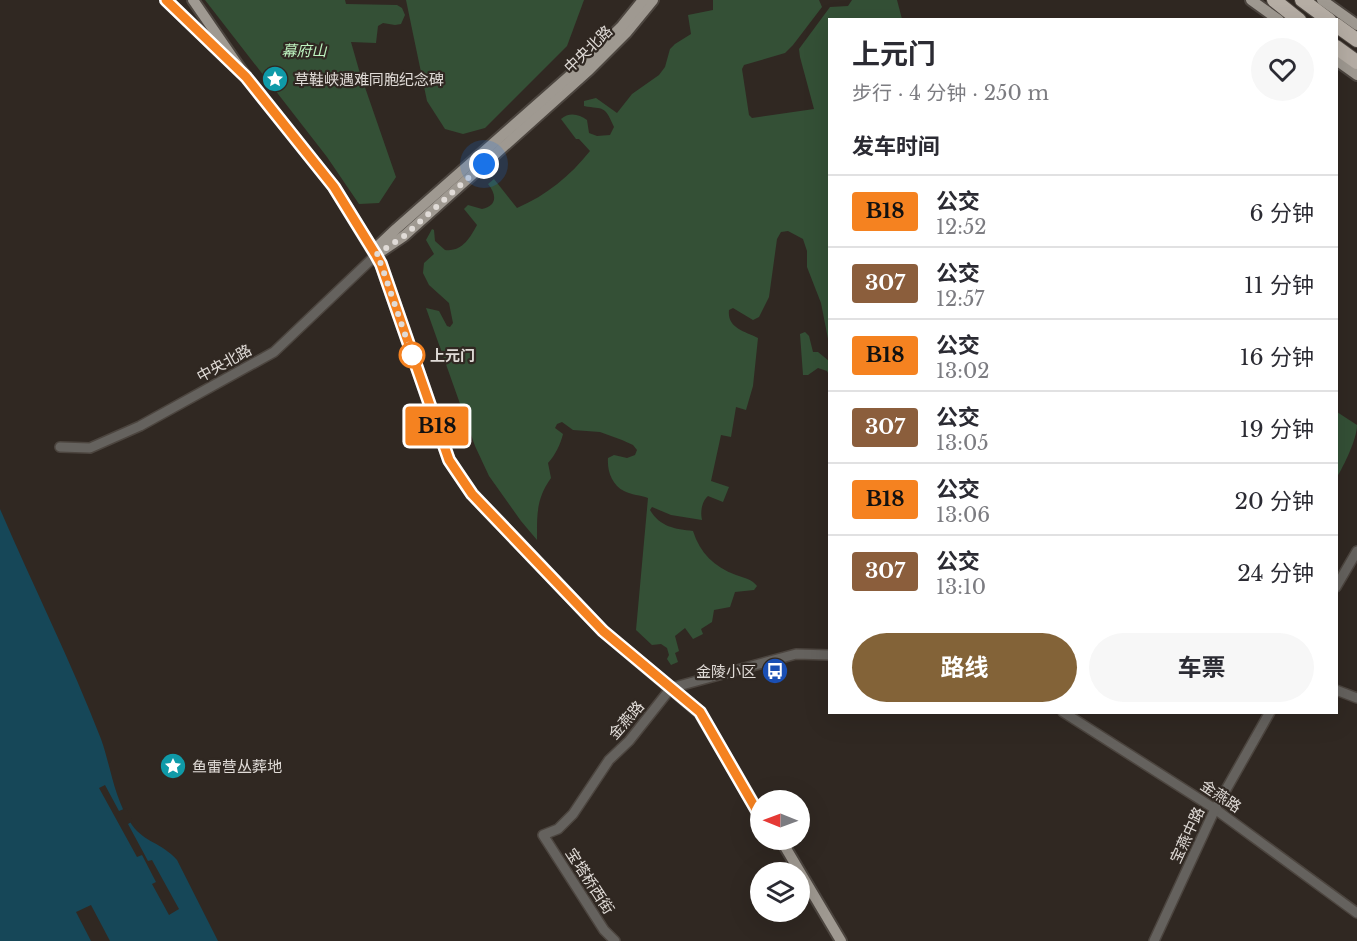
<!DOCTYPE html>
<html lang="zh">
<meta charset="utf-8">
<style>
:root{--surface:#fff;--page:#f7f7f7;--text:#2b2b33;--muted:#7c7c81;--line:#e1e1e2;--accent:#836338}
body{margin:0;font-family:"Libre Baskerville","Noto Sans SC",serif;background:var(--page);color:var(--text);height:100vh;display:flex;flex-direction:column;font-size:22px;white-space:nowrap}
*{box-sizing:border-box;margin:0}
p{font-size:20px;color:var(--muted)}
.icon{flex:none;width:33px;height:33px;fill:none;stroke:currentColor;stroke-width:2;stroke-linecap:round;stroke-linejoin:round}
.map{position:relative;flex:1;overflow:hidden}
.panel{position:absolute;left:828px;top:18px;width:510px;height:696px;display:flex;flex-direction:column;background:var(--surface);border-radius:0px;box-shadow:0 6px 24px #0002}
.panel>*{flex:none}
.badge{padding:0 12px;border-radius:4px;font-size:21px;line-height:39px}
.needle{width:39px;rotate:271deg}
.tools{position:absolute;left:750px;top:790px;display:grid;gap:12px}
.tools a{display:grid;place-items:center;width:60px;height:60px;border-radius:50%;background:var(--surface);box-shadow:0 6px 24px #0002;font-size:30px}
.you{position:absolute;width:30px;height:30px;margin:-15px;border:4px solid #fff;border-radius:50%;background:#1a73e8;box-shadow:0 0 0 9px #1a73e833}
.map>.badge{position:absolute;translate:-50% -50%;box-shadow:0 0 0 3px #fff}
h2{padding:0 24px;font-size:22px;line-height:54px}
.round{display:grid;place-items:center;flex:none;width:63px;height:63px;border-radius:32px;background:var(--page)}
.head{display:flex;align-items:center;justify-content:space-between;height:102px;padding:0 24px}
h1{font-size:28px;font-weight:700;line-height:45px}
.primary-button{display:flex;gap:12px;margin-top:auto;padding:12px 24px}
.primary-button a{flex:1;height:69px;border-radius:36px;background:var(--accent);color:#fff;font-size:24px;font-weight:700;line-height:69px;text-align:center}
.primary-button a+a{background:var(--page);color:var(--text)}
ul{padding:0;list-style:none}
li{display:flex;align-items:center;gap:18px;height:72px;padding:0 24px;border-top:2px solid var(--line)}
li div{flex:1}
li b{display:block;font-size:22px}
li em{font-style:normal}
li .badge{min-width:66px;font-weight:700;text-align:center}
.map>svg:first-child{display:block}
.green{fill:#345036}
.water{fill:#164758}
.pier{fill:#302822}
.lines{fill:none;stroke-linecap:round;stroke-linejoin:round}
.minor-casing{stroke:#4c453f;stroke-width:12}
.major-casing{stroke:#4c453f;stroke-width:14}
.highway-casing{stroke:#4c453f;stroke-width:16}
.minor{stroke:#65625e;stroke-width:9}
.major{stroke:#9f9991;stroke-width:10}
.highway{stroke:#b6aea5;stroke-width:14}
.line-casing{stroke:#fff;stroke-width:14}
.line{stroke:#f58220;stroke-width:9}
.walk{stroke:#e0dbd7;stroke-width:6;stroke-dasharray:0 10.8}
.stop-dot{fill:#fff;stroke:#f58220;stroke-width:3}
.labels{text-anchor:middle;dominant-baseline:central;stroke-width:4.5;stroke-linejoin:round;paint-order:stroke}
.street-label{font-size:15px;fill:#e0dbd7;stroke:#302822}
.park-label{font-size:15px;font-style:italic;fill:#bdf2bf;stroke:#302822}
.poi-label{font-size:15px;fill:#e0dbd7;stroke:#302822;text-anchor:start}
.stop-label{font-size:15px;font-weight:bold;fill:#e0dbd7;stroke:#302822;text-anchor:start}
</style>
<div class="map">
<svg width="1357" height="941" viewBox="0 0 1357 941">
<rect width="100%" height="100%" fill="#302822"/>
<g class="green">
<polygon points="205,0 345,0 346,4 397,5 402,8 405,15 401,24 395,25 383,23 378,26 376,43 351,42 359,70 396,177 379,203 359,204 327,157"/>
<polygon points="406,0 584,0 567,46 485,128 463,134 445,129 427,101"/>
<path d="M 713,0 L 819,0 L 822,7 L 793,45 L 785,53 L 744,65 L 742,69 L 749,115 L 752,118 L 814,109 L 800,57 L 799,49 L 830,7 L 848,6 L 852,0 L 897,0 L 902,19 L 830,20 L 829,344 L 821,303 L 807,267 L 807,251 L 803,239 L 788,231 L 781,232 L 777,239 L 769,297 L 759,317 L 753,320 L 733,308 L 729,310 C 727,328 744,331 758,338 L 753,386 L 746,410 L 736,407 L 731,437 L 721,435 L 711,481 L 729,487 L 723,502 L 708,496 C 702,501 700,512 702,520 L 671,515 L 652,507 L 650,510 C 660,527 675,529 693,531 C 700,553 714,567 736,575 C 744,578 752,579 757,586 L 754,590 L 735,592 L 730,607 L 714,610 L 712,622 L 701,629 L 703,634 L 693,639 L 685,628 L 675,636 L 679,651 L 675,653 L 678,662 L 671,665 L 667,659 L 669,655 L 667,648 L 661,644 L 652,645 L 636,630 L 648,498 C 641,495 631,495 624,491 C 612,485 607,471 608,458 L 614,455 L 627,458 L 635,455 L 637,450 L 633,445 L 622,440 L 600,432 L 573,430 L 562,422 L 557,424 L 555,428 L 563,434 C 561,443 555,456 548,463 L 551,478 C 536,499 537,515 537,540 L 521,521 L 489,476 L 475,446 L 426,308 L 439,311 L 447,326 L 450,327 L 453,323 L 449,303 L 429,285 L 423,273 L 424,263 L 434,254 L 426,240 L 432,229 L 434,230 L 435,241 L 445,250 C 462,252 470,238 477,225 L 464,209 L 468,205 L 482,209 C 497,206 497,195 488,184 L 494,179 L 517,208 C 547,195 570,176 590,151 L 579,139 L 576,139 L 561,119 C 569,112 579,114 587,120 L 589,133 L 597,136 L 610,135 L 614,127 C 604,104 604,110 584,106 L 584,101 L 596,98 L 617,113 L 632,94 L 659,75 L 665,67 L 670,49 L 675,44 L 691,34 L 688,15 L 713,10 Z"/>
<polygon points="805,332 809,336 813,352 818,352 829,361 829,375 827,371 818,368 808,375 803,375 800,334"/>
<path d="M 1337,412 L 1357,425 C 1357,439 1344,465 1337,477 Z"/>
</g>
<path class="water" d="M 0,509 C 33,586 71,661 101,739 C 111,767 114,799 132,825 C 145,843 161,842 177,860 L 218,941 L 0,941 Z"/>
<g class="pier">
<polygon points="105,785 119,811 126,808 133,821 128,824 148,861 152,860 179,909 169,915 152,884 156,882 142,855 137,857 99,788"/>
<polygon points="91,905 110,941 91,941 76,912"/>
</g>
<g class="lines">
<g class="minor-casing">
<g id="minor">
<polyline points="60,447 90,448 140,426 274,352 376,255"/>
<polyline points="1336,587 1357,551"/>
<polyline points="1336,690 1357,698"/>
<polyline points="1063,712 1215,809 1357,913"/>
<polyline points="615,941 604,930 543,835 558,829 573,814 609,760 629,741 671,688 796,654 830,655"/>
<polyline points="1154,941 1215,809 1270,712"/>
</g>
</g>
<g class="major-casing">
<g id="major">
<polyline points="166,0 231,62"/>
<polyline points="193,0 246,77 334,187 381,264 449,460 472,494 603,631 700,713 760,815"/>
<polyline points="1251,0 1279,20"/>
<polyline points="1322,0 1357,25"/>
<polyline points="1336,60 1357,75"/>
<polyline points="376,255 404,236 589,70 626,33 653,0"/>
<polyline points="376,255 377,247 396,229 583,64 622,26 643,0"/>
<polyline points="781,840 841,941"/>
</g>
</g>
<g class="highway-casing">
<g id="highway">
<polyline points="1274,0 1299,20"/>
<polyline points="1302,0 1329,20"/>
<polyline points="1336,25 1357,40"/>
<polyline points="1336,47 1357,62"/>
</g>
</g>
<use href="#minor" class="minor"/>
<use href="#major" class="major"/>
<use href="#highway" class="highway"/>
</g>
<g class="lines">
<g class="line-casing">
<polyline id="line" points="166,0 246,77 334,187 376,255 381,264 449,460 472,494 603,631 700,712 760,816"/>
</g>
<use href="#line" class="line"/>
<polyline class="walk" points="412,355 381,264 376,255 404,236 484,164"/>
</g>
<defs>
<g id="sight-disc" transform="scale(1.35)"><circle r="9.5" fill="#0f9aa8" stroke="#302822"/><path d="M0-6L1.8-2.2L6-1.7L2.9 1.2L3.7 5.4L0 3.3L-3.7 5.4L-2.9 1.2L-6-1.7L-1.8-2.2Z" fill="#fff"/></g>
<g id="bus-disc" transform="scale(1.35)"><circle r="9.5" fill="#1a4fb4" stroke="#302822"/><path d="M-5-6H5V4H4V6H2V4H-2V6H-4V4H-5ZM-3.5-4V0h7V-4ZM-3.5 1.2v1.5H-2V1.2ZM2 1.2v1.5H3.5V1.2Z" fill="#fff"/></g>
</defs>
<g fill-rule="evenodd">
<use href="#sight-disc" x="275" y="79"/>
<use href="#bus-disc" x="775" y="671"/>
<use href="#sight-disc" x="173" y="766"/>
</g>
<circle class="stop-dot" cx="412" cy="355" r="12"/>
<g class="labels">
<g class="street-label">
<text transform="translate(588 49) rotate(-44)">中央北路</text>
<text transform="translate(224 363) rotate(-29)">中央北路</text>
<text transform="translate(626 720) rotate(-49)">金燕路</text>
<text transform="translate(1221 796) rotate(34)">金燕路</text>
<text transform="translate(1187 835) rotate(-65)">宝燕中路</text>
<text transform="translate(590 881) rotate(57)">宝塔桥西街</text>
</g>
<g class="park-label">
<text x="304" y="50">幕府山</text>
</g>
<g class="poi-label">
<text x="294" y="79">草鞋峡遇难同胞纪念碑</text>
<text x="756" y="671" text-anchor="end">金陵小区</text>
<text x="192" y="766">鱼雷营丛葬地</text>
</g>
<g class="stop-label">
<text x="430" y="355">上元门</text>
</g>
</g>
</svg>
<div class="tools">
<a><svg class="needle" viewBox="-14 -14 28 28"><path d="M0-13l5 13h-10z" fill="#e53935"/><path d="M0 13l5-13h-10z" fill="#7c7c81"/></svg></a>
<a><svg class="icon" aria-label="layers" viewBox="0 0 24 24"><path d="M12 4l9 5-9 5-9-5zM3 14l9 5 9-5"/></svg></a>
</div>
<div class="you" style="left:484px;top:164px"></div>
<b class="badge" style="left:437px;top:426px;background:#f58220;color:#111">B18</b>
<section class="panel">
<div class="head"><div><h1>上元门</h1><p>步行 · 4 分钟 · 250 m</p></div><a class="round"><svg class="icon" aria-label="heart" viewBox="0 0 24 24"><path d="M12 20l-8-8c-3-5 5-10 8-4 3-6 11-1 8 4z"/></svg></a></div>
<h2>发车时间</h2>
<ul>
<li><span class="badge" style="background:#f58220;color:#111">B18</span><div><b>公交</b><p>12:52</p></div><em>6 分钟</em></li>
<li><span class="badge" style="background:#8b5e3c;color:#fff">307</span><div><b>公交</b><p>12:57</p></div><em>11 分钟</em></li>
<li><span class="badge" style="background:#f58220;color:#111">B18</span><div><b>公交</b><p>13:02</p></div><em>16 分钟</em></li>
<li><span class="badge" style="background:#8b5e3c;color:#fff">307</span><div><b>公交</b><p>13:05</p></div><em>19 分钟</em></li>
<li><span class="badge" style="background:#f58220;color:#111">B18</span><div><b>公交</b><p>13:06</p></div><em>20 分钟</em></li>
<li><span class="badge" style="background:#8b5e3c;color:#fff">307</span><div><b>公交</b><p>13:10</p></div><em>24 分钟</em></li>
</ul>
<div class="primary-button"><a>路线</a><a>车票</a></div>
</section>
</div>
